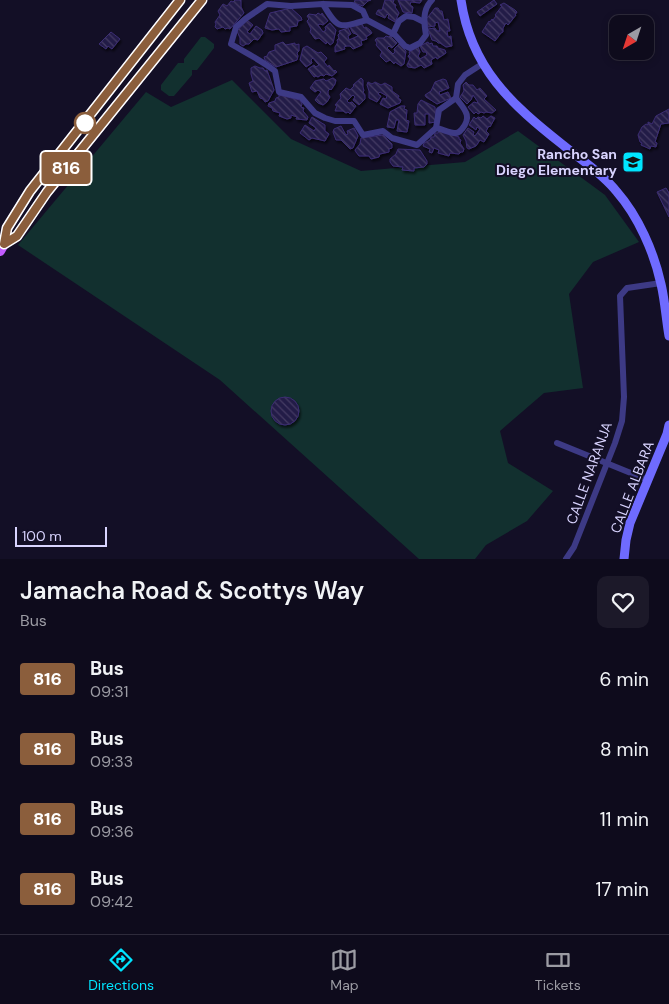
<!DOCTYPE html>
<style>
:root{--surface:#0e0b1c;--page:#1c1929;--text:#f1f3f6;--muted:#9b9ba3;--line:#2e2b3b;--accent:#00e5ff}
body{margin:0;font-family:"DM Sans",sans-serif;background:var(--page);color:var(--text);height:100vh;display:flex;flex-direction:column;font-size:19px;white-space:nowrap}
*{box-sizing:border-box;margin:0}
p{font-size:16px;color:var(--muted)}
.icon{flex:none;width:28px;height:28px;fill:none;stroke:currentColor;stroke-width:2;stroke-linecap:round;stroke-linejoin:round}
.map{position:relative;height:559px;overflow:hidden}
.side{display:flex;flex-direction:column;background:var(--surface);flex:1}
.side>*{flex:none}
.badge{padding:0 10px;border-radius:4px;font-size:18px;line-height:32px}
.needle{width:32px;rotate:219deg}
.controls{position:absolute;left:609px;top:15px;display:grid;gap:10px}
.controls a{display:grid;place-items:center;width:45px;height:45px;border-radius:10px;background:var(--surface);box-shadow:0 2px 8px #0003,0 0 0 1px var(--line);font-size:25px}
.scale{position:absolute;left:15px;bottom:12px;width:92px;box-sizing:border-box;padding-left:5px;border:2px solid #d9d4ff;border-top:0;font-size:14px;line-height:18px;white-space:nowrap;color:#d9d4ff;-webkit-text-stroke:4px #130f26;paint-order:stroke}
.map>.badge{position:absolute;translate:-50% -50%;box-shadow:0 0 0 2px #fff}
.round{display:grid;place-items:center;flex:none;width:52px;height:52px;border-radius:10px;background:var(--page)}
.overview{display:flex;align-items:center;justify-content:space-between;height:85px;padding:0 20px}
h1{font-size:24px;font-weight:600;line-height:38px}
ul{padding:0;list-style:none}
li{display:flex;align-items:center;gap:15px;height:70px;padding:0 20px}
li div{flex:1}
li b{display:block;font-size:19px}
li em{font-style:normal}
li .badge{min-width:55px;font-weight:700;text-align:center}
.menu{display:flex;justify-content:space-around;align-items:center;height:70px;border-top:1px solid var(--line);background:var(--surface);font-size:14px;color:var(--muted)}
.menu a{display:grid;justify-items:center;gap:2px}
.menu .current{color:var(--accent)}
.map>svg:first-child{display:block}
.grass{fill:#12302f}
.building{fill:url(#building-back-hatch);stroke:#3b2d73;filter:url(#shadow)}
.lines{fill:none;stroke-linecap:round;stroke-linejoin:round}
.street{stroke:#3d3a85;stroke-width:6}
.secondary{stroke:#6f6bff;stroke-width:9}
.primary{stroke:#c25bff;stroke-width:10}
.line-casing{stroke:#fff;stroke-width:11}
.line{stroke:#8b5e3c;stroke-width:8}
.stop-dot{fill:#fff;stroke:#8b5e3c;stroke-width:2.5}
.labels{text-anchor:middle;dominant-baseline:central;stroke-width:4;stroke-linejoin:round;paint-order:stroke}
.poi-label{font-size:14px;font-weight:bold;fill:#d9d4ff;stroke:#130f26;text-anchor:end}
.street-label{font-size:14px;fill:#d9d4ff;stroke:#130f26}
</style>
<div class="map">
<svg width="669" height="559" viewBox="0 0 669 559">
<defs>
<pattern id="building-back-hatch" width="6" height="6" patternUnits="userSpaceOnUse" patternTransform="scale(1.25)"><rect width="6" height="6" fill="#241b47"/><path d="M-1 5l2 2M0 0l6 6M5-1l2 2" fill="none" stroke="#433b63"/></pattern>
<filter id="shadow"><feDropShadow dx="1.5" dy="2.5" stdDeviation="1" flood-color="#0009"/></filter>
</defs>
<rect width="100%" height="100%" fill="#130f26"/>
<g class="grass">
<polygon points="201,37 205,37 214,44 214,48 197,70 192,70 192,75 174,96 169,96 161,90 161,85 178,63 184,63 184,59"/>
<polygon points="232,80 291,139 361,171 465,162 518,131 605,195 639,242 593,262 569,294 583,388 544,393 500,431 508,463 553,491 527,521 486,545 475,559 419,559 220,380 18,245 146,92 171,107"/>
</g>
<g class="building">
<polygon points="235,0 241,0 241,7 244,13 230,29 228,28 225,29 223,27 217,29 215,27 216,24 215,22 220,15 218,11 223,4 227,6 231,1 233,2"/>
<polygon points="355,0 371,0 368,1 363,6 354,3"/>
<polygon points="385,0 394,0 393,3 396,5 395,7 399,13 395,22 388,18 389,16 387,14 385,18 376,14 378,10 382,10"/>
<polygon points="398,0 422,0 420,3 411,2 410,5 413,7 412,13 403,12"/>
<polygon points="494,0 497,4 480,16 477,12"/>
<polygon points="504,3 515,10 517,12 515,15 516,15 508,25 506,23 503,28 503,32 501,33 495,41 482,32 489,21 490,22 492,19 493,20 496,16 495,15 502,6 500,5"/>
<polygon points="291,8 301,17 302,20 298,21 297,26 290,27 290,31 281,32 279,29 272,30 265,28 270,13"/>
<polygon points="435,8 438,8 440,11 442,11 444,20 448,19 450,31 447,31 448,37 451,36 452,46 446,47 440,43 438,43 436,41 432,40 428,29 435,28 437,31 440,31 438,22 435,23 435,26 428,27 426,18 428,17"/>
<polygon points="318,13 321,15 322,13 328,21 323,25 320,24 318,25 323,32 326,30 325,27 330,23 336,30 333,43 330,45 327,42 326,44 319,38 315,39 310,32 311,29 307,21 309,19 307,16 309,14 316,15"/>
<polygon points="247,20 253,25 247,32 250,34 256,26 262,30 263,33 258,40 254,39 249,44 246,44 243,46 240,44 240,38 237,31"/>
<polygon points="362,24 364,28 366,27 370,30 372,33 366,37 367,39 361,41 362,45 353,49 350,46 347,46 344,47 345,49 335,52 335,47 338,42 337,40 339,38 338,35 340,33 339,31 348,28 351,34 348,36 349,40 358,36 356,34 353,33 350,27"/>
<polygon points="111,32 120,39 112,49 108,46 106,49 99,44"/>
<polygon points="386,36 389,37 390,36 397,43 392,48 389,46 387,48 393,54 395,52 394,49 399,44 406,51 404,64 401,66 395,62 394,64 390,60 386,62 380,56 382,52 376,45 377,43 375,40 377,38 384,38"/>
<polygon points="283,42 286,45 295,43 295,45 299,44 299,51 297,53 298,56 297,60 276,67 265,60 264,57 267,56 269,52 275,50 275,45"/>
<polygon points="428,42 429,44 432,43 433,46 437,46 438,48 445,50 446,53 437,59 436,57 431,60 432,64 424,68 421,65 415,68 408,67 407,65 410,59 408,56 410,54 409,52 418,47 420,52 418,56 420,59 427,55 426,52 423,52 420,46"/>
<polygon points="307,46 318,53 321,52 327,58 324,62 328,67 329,65 334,71 335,70 337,72 332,76 326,74 324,76 321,75 318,77 316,76 314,77 308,69 314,65 316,67 319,65 317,63 313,58 311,60 312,63 306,67 300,60 303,48"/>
<polygon points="255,66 260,68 263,68 265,71 267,70 274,90 268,101 265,102 263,99 260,98 257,91 252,92 249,83 253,81 251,74 251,68"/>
<polygon points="333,78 336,80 335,84 331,90 330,89 328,91 328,94 330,97 327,102 323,105 318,103 315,100 321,92 318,90 315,92 310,88 315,81 324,79 326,81"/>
<polygon points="361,78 363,80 363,87 364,91 363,92 365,95 365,99 359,105 353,100 355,97 353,95 347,101 349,103 352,102 356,106 350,114 348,112 346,113 343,111 335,111 337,106 335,105 341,98 340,94 346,88 350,90 354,86 353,85"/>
<polygon points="443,79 446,80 449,88 439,92 440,95 448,92 451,98 437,104 426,97 425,95 431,91 435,82"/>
<polygon points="368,82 372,84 375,82 381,85 385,83 392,87 392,91 399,96 398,98 401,100 400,103 388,108 380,104 383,98 386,99 387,96 380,92 378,94 381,96 377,102 369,98 369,91 367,85"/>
<polygon points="466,82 469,85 473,85 477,90 480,88 487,96 484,99 496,110 492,113 486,112 484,113 481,112 478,114 476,112 474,114 468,107 474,102 477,103 478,102 473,95 471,100 467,104 460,97 464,91 463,85"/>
<polygon points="279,95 300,100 302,104 301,107 304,108 303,111 308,117 307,120 296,119 297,117 291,115 291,118 287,119 279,116 280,113 273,111 272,108 268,106 269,103 275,101 276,98 279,97"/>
<polygon points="421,100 435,107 436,122 429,123 429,114 425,114 425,125 415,125 414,113 417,113 418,104"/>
<polygon points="401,106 405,106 404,109 407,110 406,120 409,121 407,132 397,131 399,120 396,120 394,128 387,127 390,112"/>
<polygon points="669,109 669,123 661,124 655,142 657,143 656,147 651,146 650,149 641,145 642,143 640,142 638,135 642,127 646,124 648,125 648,122 652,124 656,116"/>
<polygon points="483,116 487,119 491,116 495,118 490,127 489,126 486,131 489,134 484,142 480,140 476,146 469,149 467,148 466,141 463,135 468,128 474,132 473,134 475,136 480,129 477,127 476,130 469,125 474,117 476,119 478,117 481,118"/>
<polygon points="312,117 325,125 325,131 329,134 325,141 312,138 309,140 300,133 305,125 314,131 316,128 309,123"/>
<polygon points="341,126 346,135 348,134 347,131 354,128 358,136 353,148 350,149 341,140 336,140 333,132 334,129"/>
<polygon points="439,131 459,137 459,139 461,140 460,143 464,149 463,152 461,152 459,154 450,153 449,156 438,153 439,150 434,148 432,153 429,152 430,149 423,146 424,143 430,140 431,137 434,137 435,133 438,133"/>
<polygon points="383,135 392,144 392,148 389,149 389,152 380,154 379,157 371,159 369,156 359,156 356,152 355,150 360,144 361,138"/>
<polygon points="398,149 420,150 427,161 427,164 424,167 414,168 414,171 402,170 403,167 393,166 390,162 390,159 396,154"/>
<polygon points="666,188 669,193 669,217 657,192"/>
<circle cx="285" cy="411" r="14"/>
</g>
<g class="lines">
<g class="street">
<path d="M 432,0 C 422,10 424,23 426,35 L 420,43 L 410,48 L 405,46 L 395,35 L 367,20 L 363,11 L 352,5 L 323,4 L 291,6 L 267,4 L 245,19 L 236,27 L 231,44 C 246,53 261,60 275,71 L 279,92 L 301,97 L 315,113 L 325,118 L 335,121 L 354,121 L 363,135 L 383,131 L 392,138 L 417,145 L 436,128 L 439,110 L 456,98 L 458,84 L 465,75 L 482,64"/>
<path d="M 323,4 C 338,30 339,28 367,20"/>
<polyline points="393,34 399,21 406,16 414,17 424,22"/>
<path d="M 436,128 C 442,129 450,133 456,133 C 459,133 460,131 462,129 C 473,116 464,109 456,98"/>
<polyline points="557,443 648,480"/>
<polyline points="566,559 574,547 615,443 622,421 624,397 620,296 627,288 661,283"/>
</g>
<g class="secondary">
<path d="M 461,0 C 471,68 511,104 563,145 C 581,160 602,173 617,192 C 638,216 654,252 661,284 C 665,301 666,319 669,336"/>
<polyline points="624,559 626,540 630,523 667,434 669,425"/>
</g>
<g class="primary">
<polyline points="4,244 17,236 47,192 202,0"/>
<polyline points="0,251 4,244 7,228 30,191 180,0"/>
</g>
</g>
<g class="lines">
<g class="line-casing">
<polyline id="line" points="180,0 30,191 7,228 4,244 17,236 47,192 202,0"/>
</g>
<use href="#line" class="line"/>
</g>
<defs>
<g id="school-square" transform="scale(1.125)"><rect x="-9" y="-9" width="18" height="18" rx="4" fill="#00e5ff" stroke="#130f26"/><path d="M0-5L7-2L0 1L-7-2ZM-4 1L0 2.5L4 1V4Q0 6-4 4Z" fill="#111"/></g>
</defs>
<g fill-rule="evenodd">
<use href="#school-square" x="633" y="162"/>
</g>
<circle class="stop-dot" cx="85" cy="123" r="10"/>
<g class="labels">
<g class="poi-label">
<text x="617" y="154">Rancho San<tspan x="617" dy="16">Diego Elementary</tspan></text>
</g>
<g class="street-label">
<text transform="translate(589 473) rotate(-70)">CALLE NARANJA</text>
<text transform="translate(632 487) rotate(-69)">CALLE ALBARA</text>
</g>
</g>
</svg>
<div class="controls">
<a><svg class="needle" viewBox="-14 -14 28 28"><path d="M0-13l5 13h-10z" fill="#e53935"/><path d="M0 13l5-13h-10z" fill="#9b9ba3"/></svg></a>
</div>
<div class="scale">100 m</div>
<b class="badge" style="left:66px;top:168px;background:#8b5e3c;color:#fff">816</b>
</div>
<section class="side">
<div class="overview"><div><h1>Jamacha Road &amp; Scottys Way</h1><p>Bus</p></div><a class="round"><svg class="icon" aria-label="heart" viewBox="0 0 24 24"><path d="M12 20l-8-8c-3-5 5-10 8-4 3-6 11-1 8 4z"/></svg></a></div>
<ul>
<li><span class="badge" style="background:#8b5e3c;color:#fff">816</span><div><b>Bus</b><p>09:31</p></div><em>6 min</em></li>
<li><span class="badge" style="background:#8b5e3c;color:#fff">816</span><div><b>Bus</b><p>09:33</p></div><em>8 min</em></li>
<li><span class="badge" style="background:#8b5e3c;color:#fff">816</span><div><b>Bus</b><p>09:36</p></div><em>11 min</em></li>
<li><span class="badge" style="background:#8b5e3c;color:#fff">816</span><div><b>Bus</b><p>09:42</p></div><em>17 min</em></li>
</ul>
</section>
<nav class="menu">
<a class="current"><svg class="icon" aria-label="directions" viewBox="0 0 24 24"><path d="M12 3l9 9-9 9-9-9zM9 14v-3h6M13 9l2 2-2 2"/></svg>Directions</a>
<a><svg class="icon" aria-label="map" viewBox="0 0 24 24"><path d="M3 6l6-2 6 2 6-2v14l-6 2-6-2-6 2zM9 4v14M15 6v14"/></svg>Map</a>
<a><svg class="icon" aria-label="tickets" viewBox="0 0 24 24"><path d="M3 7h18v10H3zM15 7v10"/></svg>Tickets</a>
</nav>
